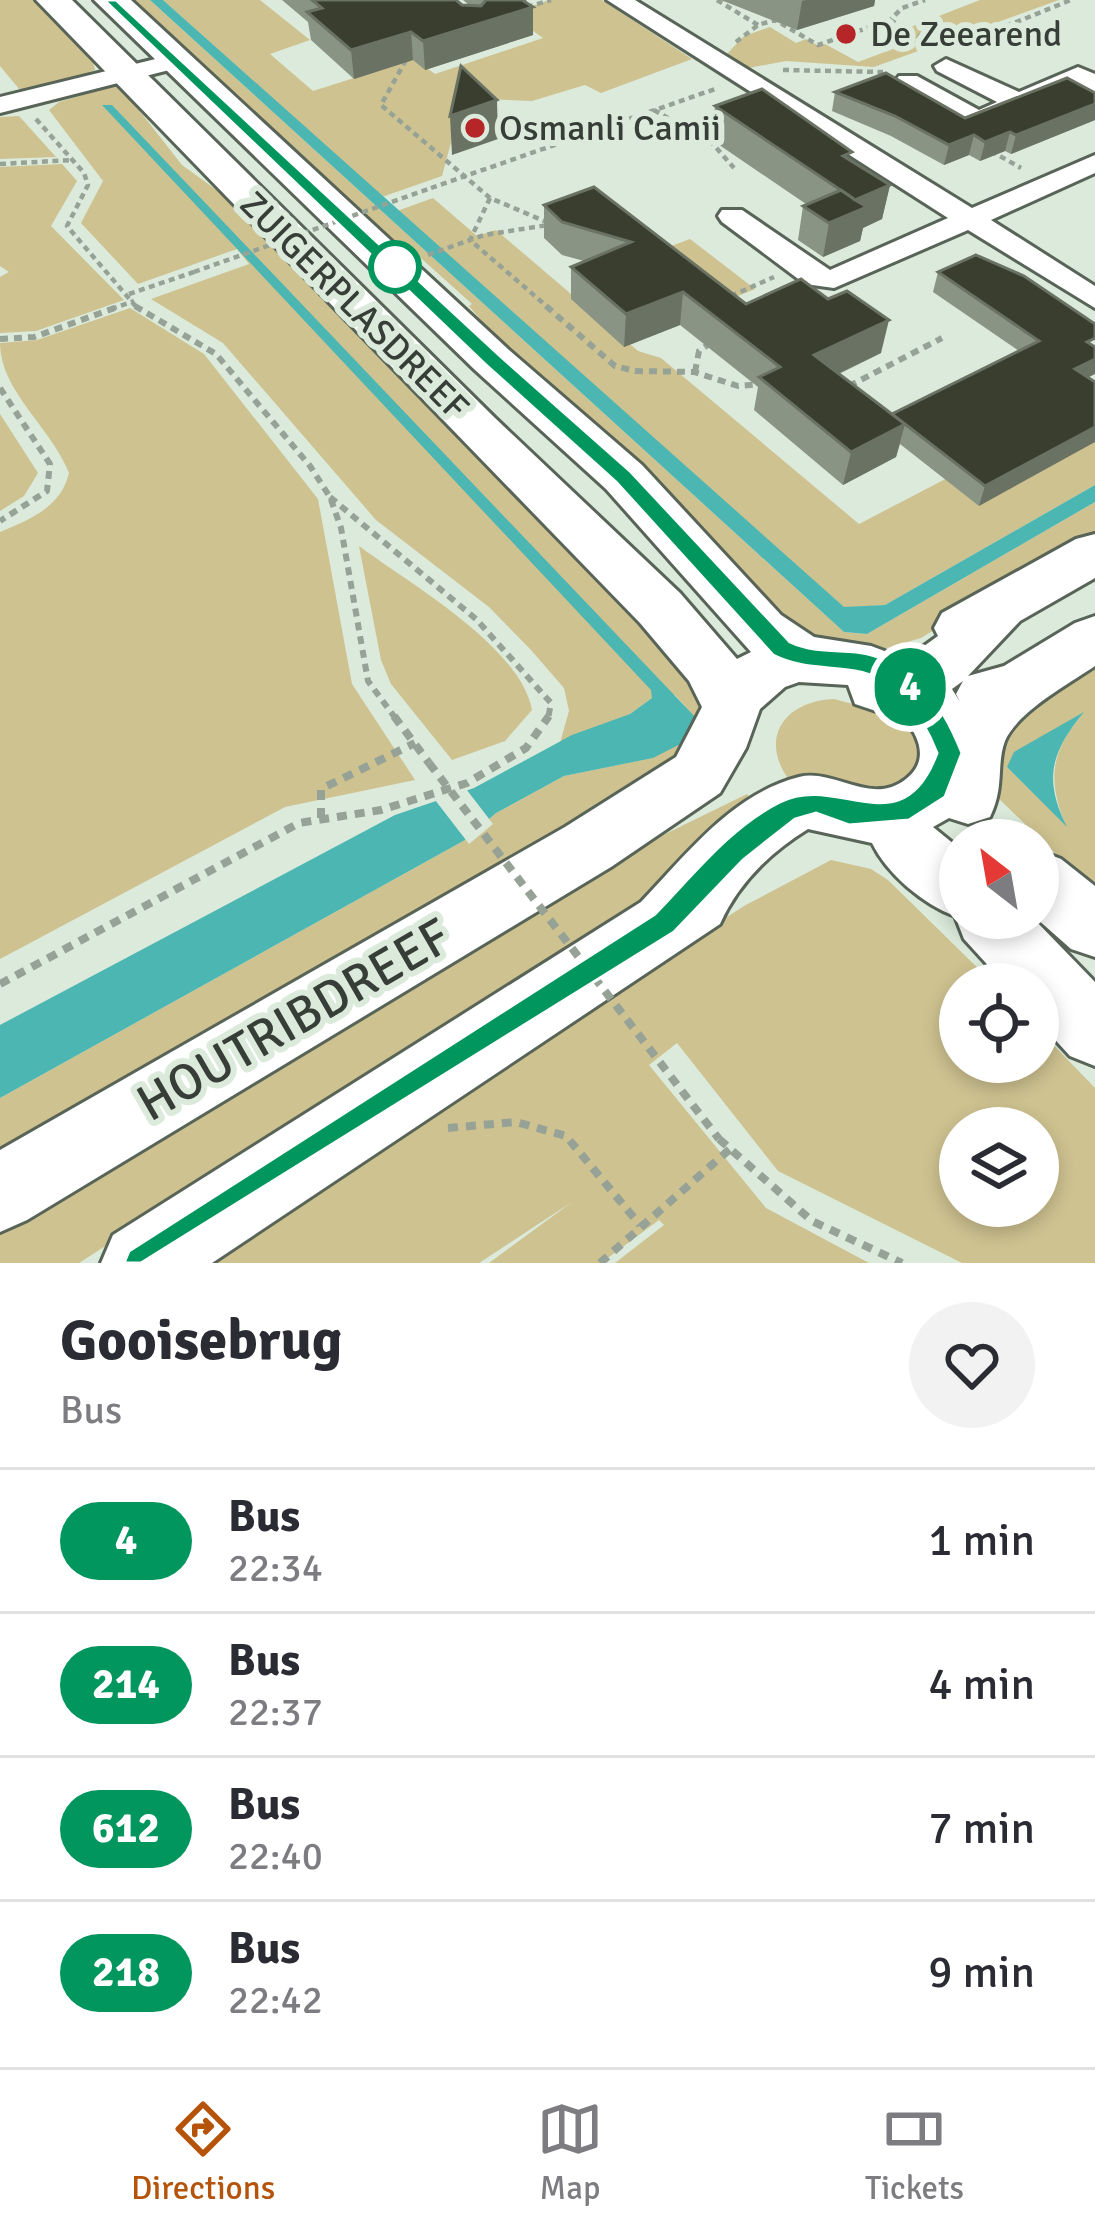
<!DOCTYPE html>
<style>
:root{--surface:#fff;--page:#f2f2f3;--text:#2b2b33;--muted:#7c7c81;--line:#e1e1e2;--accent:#b45309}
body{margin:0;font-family:Signika,sans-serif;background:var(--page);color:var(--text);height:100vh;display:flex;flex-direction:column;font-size:45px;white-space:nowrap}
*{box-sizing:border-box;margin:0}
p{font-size:39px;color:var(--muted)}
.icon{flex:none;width:66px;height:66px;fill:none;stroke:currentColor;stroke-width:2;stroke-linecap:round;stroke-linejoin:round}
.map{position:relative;height:1263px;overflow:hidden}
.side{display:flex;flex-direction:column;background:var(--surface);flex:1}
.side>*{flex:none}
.badge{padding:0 24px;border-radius:39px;font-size:42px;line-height:78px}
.needle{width:78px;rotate:329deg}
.buttons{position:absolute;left:939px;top:819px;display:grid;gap:24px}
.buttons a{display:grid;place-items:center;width:120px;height:120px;border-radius:50%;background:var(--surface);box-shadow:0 6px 18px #0003;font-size:60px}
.map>.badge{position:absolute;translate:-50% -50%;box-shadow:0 0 0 6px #fff}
.round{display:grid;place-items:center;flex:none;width:126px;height:126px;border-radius:63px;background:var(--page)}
.overview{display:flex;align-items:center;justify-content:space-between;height:204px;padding:0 60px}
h1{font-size:57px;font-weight:800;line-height:90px}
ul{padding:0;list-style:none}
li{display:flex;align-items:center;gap:36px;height:144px;padding:0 60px;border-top:3px solid var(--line)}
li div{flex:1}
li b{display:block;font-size:45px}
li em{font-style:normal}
li .badge{min-width:132px;font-weight:700;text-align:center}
.tabs{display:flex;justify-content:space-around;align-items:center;height:168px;border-top:3px solid var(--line);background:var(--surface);font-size:33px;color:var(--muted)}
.tabs a{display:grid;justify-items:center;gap:6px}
.tabs .selected{color:var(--accent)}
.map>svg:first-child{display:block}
.green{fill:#cec290;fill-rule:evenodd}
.water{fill:#4cb6b2}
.pier{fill:#dbeadb}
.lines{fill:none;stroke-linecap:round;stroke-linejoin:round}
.street-casing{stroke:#586457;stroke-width:6}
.secondary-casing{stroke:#586457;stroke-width:6}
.path-far2{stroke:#97a297;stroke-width:4.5;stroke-dasharray:6 4.5;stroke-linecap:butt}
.path-far1{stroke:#97a297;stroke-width:6;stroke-dasharray:8 6;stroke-linecap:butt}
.path{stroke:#97a297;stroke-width:8;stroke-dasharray:10 8;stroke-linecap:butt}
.street{fill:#fff;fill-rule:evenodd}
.secondary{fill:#fff;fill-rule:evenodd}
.path-bridge-far1{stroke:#97a297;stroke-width:4.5;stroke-dasharray:6 4.5;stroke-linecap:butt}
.path-bridge{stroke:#97a297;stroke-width:8;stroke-dasharray:10 8;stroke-linecap:butt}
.wall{fill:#8a9485}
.shaded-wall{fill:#6a7263}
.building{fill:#3a3e2f;stroke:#6a7263;stroke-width:3}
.line{fill:#00965e;stroke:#fff;stroke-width:3}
.poi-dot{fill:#b62629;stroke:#dbeadb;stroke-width:4.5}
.stop-dot{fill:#fff;stroke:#00965e;stroke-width:6}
.labels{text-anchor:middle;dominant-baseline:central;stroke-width:12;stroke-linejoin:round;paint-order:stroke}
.far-poi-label{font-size:36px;fill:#373d37;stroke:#dbeadb;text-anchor:start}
.far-street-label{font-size:36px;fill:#373d37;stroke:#dbeadb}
.near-street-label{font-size:51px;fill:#373d37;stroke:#dbeadb}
</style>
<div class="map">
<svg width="1095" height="1263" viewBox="0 0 1095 1263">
<rect width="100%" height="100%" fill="#dbeadb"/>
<g class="green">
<polygon points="0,0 34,0 93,61 95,70 25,96 0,66"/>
<polygon points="126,0 150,0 844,632 867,634 1095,502 1095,532 921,638 877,651 800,639 514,360 469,306 472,304 413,251 403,254"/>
<polygon points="163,0 260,0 310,40 270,54 313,91 414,59 435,74 543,38 509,14 549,0 602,0 692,59 601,93 585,85 532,101 463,98 442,176 382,197"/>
<polygon points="980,0 1059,0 874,67 786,61 748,68 726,55 744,36 770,27 796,43 806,39 819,46 825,44 858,62 917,40 903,30"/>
<path d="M 112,86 L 120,86 L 182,165 L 222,194 L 696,681 C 721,720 696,737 676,773 L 0,1167 L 0,1098 L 465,840 L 496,813 L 564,776 L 652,758 L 696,735 L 697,720 L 675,695 L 652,691 L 652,698 L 630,714 L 560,743 L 569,711 L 564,688 L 531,650 L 489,607 L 376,520 L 223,343 L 151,299 L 249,264 L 237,249 L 138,284 L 81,223 L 103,181 L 49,110 L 59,102 Z"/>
<polygon points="19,116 56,157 0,159 0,117"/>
<polygon points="62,164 77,181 51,226 124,300 36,331 0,333 0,277 9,272 0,266 0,167"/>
<polygon points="433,198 477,236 496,230 638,351 661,358 859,524 955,474 1095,424 1095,485 885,605 844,608 397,211"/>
<polygon points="690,239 755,289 716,305 650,254"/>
<path d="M 130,308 L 204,354 L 318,499 L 352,684 L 415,780 L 285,807 L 0,959 L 0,532 C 31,519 61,507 69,473 C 51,427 0,391 0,343 L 37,340 Z"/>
<polygon points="0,414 38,473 24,496 0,511"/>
<path d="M 359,546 C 410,584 520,646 532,710 L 505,741 L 452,760 L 391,684 L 381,660 Z"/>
<path d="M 1095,665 L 1095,892 L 992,792 L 1006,723 ZM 1081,716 C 1050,753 1048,780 1065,824 L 1007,767 Z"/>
<path d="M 834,699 L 864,707 L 899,707 L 924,748 L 913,777 L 890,791 L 790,781 C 758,739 784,701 834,699 Z"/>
<polygon points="747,794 764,812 635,915 559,954 79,1263 0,1263 0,1223 602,865"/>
<path d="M 831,860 L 871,869 L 888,880 L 994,984 L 960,984 L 960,1062 L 1038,1062 L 1038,1029 L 1095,1088 L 1095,1263 L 962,1263 L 778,1171 L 677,1043 L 649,1065 L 766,1208 L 869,1263 L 615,1263 L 664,1225 L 659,1220 L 601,1263 L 489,1263 L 572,1202 L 479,1263 L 191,1263 L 744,906 ZM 960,1128 L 1038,1128 L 1038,1206 L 960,1206 Z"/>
</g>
<g class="water">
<polygon points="150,0 163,0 844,607 885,605 1095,485 1095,502 867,634 844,632"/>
<polygon points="102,105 112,105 698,720 696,736 653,758 564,776 496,813 465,840 0,1098 0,1025 395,815 474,788 572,735 630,714 652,698 651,690"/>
<path d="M 1084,712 C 1051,752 1043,779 1067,827 L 1007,767 L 1014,752 Z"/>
</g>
<polygon class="pier" points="463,785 493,824 469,844 432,796"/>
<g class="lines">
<g class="street-casing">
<g id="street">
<polygon points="607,0 635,0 972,208 1095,155 1095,173 991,220 1095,286 1095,308 968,230 834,288 805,284 722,222 718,216 722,210 742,210 830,270 948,218"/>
<polygon points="176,54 185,56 188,61 185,66 0,113 0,97"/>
<polygon points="946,59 1019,92 1078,67 1095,74 1095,93 1077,85 978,128 895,81 899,76 917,76 979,110 997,102 937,71 934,66"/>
</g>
</g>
<g class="secondary-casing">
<g id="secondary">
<path d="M 36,0 L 72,0 L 495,418 L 680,593 L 737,659 L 751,652 L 606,489 L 475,370 L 94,0 L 131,0 L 509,350 L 642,465 L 781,615 L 814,637 L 871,646 L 906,659 L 938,636 L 934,628 L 942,613 L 1076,539 L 1095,534 L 1095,578 L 1020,621 L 968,676 L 1004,666 L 1075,623 L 1095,616 L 1095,666 C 1070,683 1017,712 1005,741 C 996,765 1005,786 990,817 L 968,824 L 949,818 L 933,827 L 960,849 L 960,918 L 1033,918 L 1095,982 L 1095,1066 L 1070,1056 L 1038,1021 L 1038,984 L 1005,984 L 964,939 L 955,916 C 923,904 887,874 872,843 L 808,829 C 769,853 738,884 720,924 L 212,1263 L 101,1263 L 113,1235 L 641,902 C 686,855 732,794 799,777 C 834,768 871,807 906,779 C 933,758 916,728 895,710 L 876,711 L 855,704 L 848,685 L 799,682 L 785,687 L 760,709 L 746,748 L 720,793 L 611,867 L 27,1220 L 0,1232 L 0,1150 L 565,827 L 676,757 L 702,707 L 689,681 L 640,623 ZM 963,681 L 956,694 L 960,702 L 952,689 Z"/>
<polygon points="1038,850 1061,859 1095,886 1095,957 1071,949 1036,918"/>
</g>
</g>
<g class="path-far2">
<polyline points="717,0 758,25"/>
<polyline points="527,7 551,0"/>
<polyline points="890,20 936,45"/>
<polyline points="736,42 758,25 775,20 818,45 890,20 902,8 925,0"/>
<polyline points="957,46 1071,0"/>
<polyline points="406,60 381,105 490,198 549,223"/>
<polyline points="783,70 883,72"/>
<polyline points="654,110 712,143 734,168"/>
<polyline points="36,119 84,173 88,185 67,226 138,309"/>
<polyline points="991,151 1021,168"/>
<polyline points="0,164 72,160"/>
<polyline points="431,188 718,88"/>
<polyline points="490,198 470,240 550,309"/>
<polyline points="428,255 484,235 548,225"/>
<polyline points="129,294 194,272"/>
<polyline points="731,296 774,277"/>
<polyline points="111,309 134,301"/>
</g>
<g class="path-far1">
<polyline points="135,306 216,354 310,466 330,497 341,528 368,681 396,719"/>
<polyline points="546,306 615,366 635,371 694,372 738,386 761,384"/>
<polyline points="0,339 34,337 120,306"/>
<polyline points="695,372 699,351 709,344"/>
<polyline points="849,386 942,338"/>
<polyline points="0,388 50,464 47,491 0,521"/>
<polyline points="330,497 476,619 551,703 548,719"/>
</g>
<g class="path">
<polyline points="394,716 429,763"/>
<polyline points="321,818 321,789 415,743"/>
<polyline points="0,984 299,823 381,810 467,783 526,748 549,716"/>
<polyline points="448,1128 516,1122 566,1136 640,1225"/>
<polyline points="719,1139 812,1221 902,1263"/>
<polyline points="600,1263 730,1149"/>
</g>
<use href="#street" class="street"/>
<use href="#secondary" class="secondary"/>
<polyline class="path-bridge-far1" points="194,272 431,188"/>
<polyline class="path-bridge" points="429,763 719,1139"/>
</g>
<g class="wall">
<polygon points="282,0 456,0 462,5 469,5 463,0 527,0 525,2 533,7 533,35 425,70 413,60 354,79 311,40 308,22"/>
<polygon points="721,0 875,0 874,6 797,30"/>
<polygon points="835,92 965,118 1095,93 1095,120 1011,154 1005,151 980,161 969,155 944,165 891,136 832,111"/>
<polygon points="715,106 851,161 890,185 882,219 863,228 860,241 823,257 798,240 803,206 806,204 712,140"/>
<polygon points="594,187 746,304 881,353 839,374 892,414 1019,351 933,292 938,272 976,255 1088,378 979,506 900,444 896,457 843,485 754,410 758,387 680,325 624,347 571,299 571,267 584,261 562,255 544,238 544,205"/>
</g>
<g class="shaded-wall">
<polygon points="806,0 875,0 874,6 797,30 802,1"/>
<polygon points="533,7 533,35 425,70 423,41"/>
<polygon points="411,32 413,60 354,79 351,50"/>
<polygon points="497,100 498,139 452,155 450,116"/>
<polygon points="1095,104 1095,120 1011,154 1016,135"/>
<polygon points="1010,132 1005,151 980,161 985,142"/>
<polygon points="974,135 969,155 944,165 949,145"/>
<polygon points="890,185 882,219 863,228 860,241 823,257 829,223 855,200"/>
<polygon points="683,292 680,325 624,347 626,314"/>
<polygon points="889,320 881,353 808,388 814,355"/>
<polygon points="1095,359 1095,374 1068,388 1075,369"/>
<polygon points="905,424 896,457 843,485 851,452"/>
<polygon points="1095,427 1095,442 979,506 985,486"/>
</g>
<g class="building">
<polygon points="312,0 456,0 462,5 481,6 486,0 522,0 533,7 423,41 411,32 351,50 307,12 322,8"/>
<polygon points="461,66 497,100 450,116"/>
<polygon points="886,73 965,118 1067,78 1095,93 1095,104 1016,135 1010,132 985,142 974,135 949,145 895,116 835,92"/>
<polygon points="762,89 852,152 843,156 890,185 855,200 867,207 829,223 803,206 841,190 854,199 715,106"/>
<polygon points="594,187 746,304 801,279 828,299 847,291 889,320 814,355 905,424 851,452 759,377 780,367 683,292 626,314 571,267 631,242 562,222 544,205"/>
<polygon points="976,255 1024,276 1095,324 1095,338 1087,342 1095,347 1095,359 1075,369 1095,382 1095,427 985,486 892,414 1039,341 938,272"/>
</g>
<path class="line" d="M 104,0 L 116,0 L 499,355 L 631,472 L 790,642 C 811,652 833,650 856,652 C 914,659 943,705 962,753 L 945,797 L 909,820 L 849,825 L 816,813 L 795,819 L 743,860 L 674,932 L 141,1263 L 124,1263 L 129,1251 L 655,914 C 692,876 731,826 780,802 C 839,772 902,848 937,753 C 923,717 898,678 855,671 C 825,666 801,669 773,655 L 616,482 L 485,364 Z"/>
<g class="poi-dot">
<circle cx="846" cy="34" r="12"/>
<circle cx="475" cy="128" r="12"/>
</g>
<circle class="stop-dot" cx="395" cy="267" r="24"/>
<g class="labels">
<g class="far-poi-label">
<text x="870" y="34">De Zeearend</text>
<text x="499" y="128">Osmanli Camii</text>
</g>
<g class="far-street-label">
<text transform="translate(354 306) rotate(45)">ZUIGERPLASDREEF</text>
</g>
<g class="near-street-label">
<text transform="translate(294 1020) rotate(-30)">HOUTRIBDREEF</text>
</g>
</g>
</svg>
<div class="buttons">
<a><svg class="needle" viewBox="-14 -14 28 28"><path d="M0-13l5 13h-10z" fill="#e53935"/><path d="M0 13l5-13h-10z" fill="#7c7c81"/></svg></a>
<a><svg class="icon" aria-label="locate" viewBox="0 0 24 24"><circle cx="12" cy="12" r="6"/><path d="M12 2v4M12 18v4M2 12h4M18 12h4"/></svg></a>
<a><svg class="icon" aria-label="layers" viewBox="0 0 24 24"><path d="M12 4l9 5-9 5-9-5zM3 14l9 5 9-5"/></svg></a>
</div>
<b class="badge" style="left:910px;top:687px;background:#00965e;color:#fff">4</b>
</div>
<section class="side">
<div class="overview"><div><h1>Gooisebrug</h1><p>Bus</p></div><a class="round"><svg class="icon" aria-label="heart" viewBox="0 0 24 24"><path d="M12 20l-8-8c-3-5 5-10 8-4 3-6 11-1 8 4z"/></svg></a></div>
<ul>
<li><span class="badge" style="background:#00965e;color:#fff">4</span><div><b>Bus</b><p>22:34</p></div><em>1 min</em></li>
<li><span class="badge" style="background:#00965e;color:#fff">214</span><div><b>Bus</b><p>22:37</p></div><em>4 min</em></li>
<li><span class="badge" style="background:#00965e;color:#fff">612</span><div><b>Bus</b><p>22:40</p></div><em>7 min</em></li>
<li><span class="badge" style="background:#00965e;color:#fff">218</span><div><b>Bus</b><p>22:42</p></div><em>9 min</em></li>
</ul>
</section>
<nav class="tabs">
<a class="selected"><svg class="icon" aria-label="directions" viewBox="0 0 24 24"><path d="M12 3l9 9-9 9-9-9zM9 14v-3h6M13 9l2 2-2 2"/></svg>Directions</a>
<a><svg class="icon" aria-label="map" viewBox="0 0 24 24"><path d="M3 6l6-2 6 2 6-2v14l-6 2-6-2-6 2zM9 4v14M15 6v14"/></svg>Map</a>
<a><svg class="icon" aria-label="tickets" viewBox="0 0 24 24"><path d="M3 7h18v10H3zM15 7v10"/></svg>Tickets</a>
</nav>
